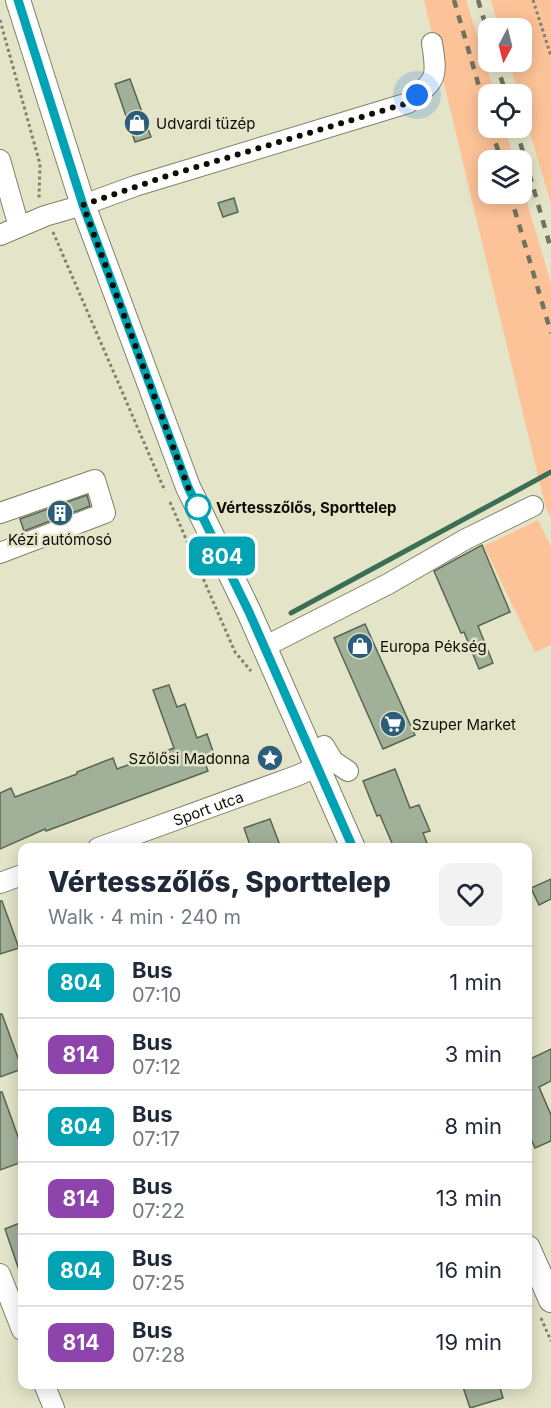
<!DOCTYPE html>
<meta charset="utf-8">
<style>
:root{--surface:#fff;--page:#f2f2f3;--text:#1f2937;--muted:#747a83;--line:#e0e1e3}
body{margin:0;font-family:Inter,sans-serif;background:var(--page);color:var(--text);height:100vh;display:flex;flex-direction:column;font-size:22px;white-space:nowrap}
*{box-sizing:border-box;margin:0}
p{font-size:20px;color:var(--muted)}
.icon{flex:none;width:33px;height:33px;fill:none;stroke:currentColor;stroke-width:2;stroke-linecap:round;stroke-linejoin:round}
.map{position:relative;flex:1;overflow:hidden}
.details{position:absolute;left:18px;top:843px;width:514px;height:546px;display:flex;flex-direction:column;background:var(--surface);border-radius:12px;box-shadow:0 3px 15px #0003}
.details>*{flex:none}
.badge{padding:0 12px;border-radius:9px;font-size:21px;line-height:39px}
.needle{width:39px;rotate:187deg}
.fabs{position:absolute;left:478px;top:18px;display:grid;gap:12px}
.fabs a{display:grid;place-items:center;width:54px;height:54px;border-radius:12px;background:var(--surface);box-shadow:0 3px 15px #0003;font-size:30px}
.you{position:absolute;width:30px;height:30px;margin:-15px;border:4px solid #fff;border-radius:50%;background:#1a73e8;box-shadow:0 0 0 9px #1a73e833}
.map>.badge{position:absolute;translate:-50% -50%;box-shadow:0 0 0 3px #fff}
.round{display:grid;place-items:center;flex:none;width:63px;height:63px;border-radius:12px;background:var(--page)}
.summary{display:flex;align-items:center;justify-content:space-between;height:102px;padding:0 30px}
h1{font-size:28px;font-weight:800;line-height:45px}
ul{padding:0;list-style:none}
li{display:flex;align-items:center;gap:18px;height:72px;padding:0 30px;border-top:2px solid var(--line)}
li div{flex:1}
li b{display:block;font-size:22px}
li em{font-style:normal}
li .badge{min-width:66px;font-weight:700;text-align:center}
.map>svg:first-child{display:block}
.green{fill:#fdc398}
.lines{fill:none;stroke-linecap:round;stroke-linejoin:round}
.stream{stroke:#3b6f53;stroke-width:5}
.building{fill:#a1b099;stroke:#586651;stroke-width:1.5}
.minor-casing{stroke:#808167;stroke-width:22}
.major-casing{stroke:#808167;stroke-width:26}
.path{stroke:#81816e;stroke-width:3;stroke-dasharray:3 3;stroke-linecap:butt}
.minor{stroke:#fff;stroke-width:20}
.major{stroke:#fff;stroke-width:24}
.rail{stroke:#717260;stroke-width:4.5;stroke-dasharray:8 8;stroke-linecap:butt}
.line-casing{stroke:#fff;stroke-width:14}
.line{stroke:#00a3b4;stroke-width:9}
.walk{stroke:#0e0e06;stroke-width:6;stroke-dasharray:0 10.8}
.stop-dot{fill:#fff;stroke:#00a3b4;stroke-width:3}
.labels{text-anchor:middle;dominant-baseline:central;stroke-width:5;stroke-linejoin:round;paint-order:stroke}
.poi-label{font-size:15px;fill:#0e0e06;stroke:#e3e4c8;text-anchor:start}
.stop-label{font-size:15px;font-weight:bold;fill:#0e0e06;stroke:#e3e4c8;text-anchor:start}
.street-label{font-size:15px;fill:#0e0e06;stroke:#e3e4c8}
</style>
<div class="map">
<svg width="551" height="1408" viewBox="0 0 551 1408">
<rect width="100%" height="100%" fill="#e3e4c8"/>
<g class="green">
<polygon points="424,0 466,0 495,94 489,94 489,128 505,128 514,160 489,160 489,194 522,194 522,186 551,283 551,519 545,505"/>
<polygon points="491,0 551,0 551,204 522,106 522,94 519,94 509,62 522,62 522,28 499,28"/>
<polygon points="538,520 551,547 551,645 535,652 484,546"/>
</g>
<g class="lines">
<polyline class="stream" points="291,613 551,472"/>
</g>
<g class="building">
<polygon points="130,79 151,137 135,142 115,84"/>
<polygon points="234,198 238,212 223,217 218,203"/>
<polygon points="87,495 90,506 24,531 20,519"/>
<polygon points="482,545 510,612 478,626 493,663 479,669 464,632 461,633 434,571"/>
<polygon points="365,624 415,735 383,749 334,638"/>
<polygon points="169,685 177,707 185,704 197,738 207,734 214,754 203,758 208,771 46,831 45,829 0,849 0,793 11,788 15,797 77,774 77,772 113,758 117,769 174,748 153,690"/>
<polygon points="395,769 410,808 419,805 430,831 423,833 429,848 394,848 380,815 377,816 363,781"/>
<polygon points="270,819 281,848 251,848 244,828"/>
<polygon points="551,879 551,899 539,905 531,888"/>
<polygon points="0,901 2,901 19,948 0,954"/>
<polygon points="0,1014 2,1014 22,1069 0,1077"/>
<polygon points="551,1049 551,1081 539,1087 551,1115 551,1141 535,1148 528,1132 528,1060"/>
<polygon points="0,1092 2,1092 22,1148 22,1162 0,1170"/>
<polygon points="22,1222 22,1273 20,1273 5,1229"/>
<polygon points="462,1384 499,1384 503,1398 470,1408"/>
</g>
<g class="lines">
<g class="minor-casing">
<g id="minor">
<polyline points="0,160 19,227"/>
<path d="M 0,235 L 45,216 L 83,205 L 135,186 L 408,103 C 436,79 438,80 432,43"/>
<polyline points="0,513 95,480 105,513 0,553"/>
<polyline points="264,647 388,584 466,539 533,506"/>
<polyline points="324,746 333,761 348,771"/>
<path id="s1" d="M 98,848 L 296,776 L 317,767"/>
<polyline points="0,883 22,875"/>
<polyline points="0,1274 22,1330"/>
<polyline points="44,1384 54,1408"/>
</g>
</g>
<g class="major-casing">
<g id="major">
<polyline points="18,0 83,205 188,487 249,612 353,848"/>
<polyline points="528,1248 551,1300"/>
</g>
</g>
<g class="path">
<polyline points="533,0 551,56"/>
<polyline points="0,20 40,164 39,198"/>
<polyline points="53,232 165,491"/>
<polyline points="170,502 235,652 251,671"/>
<polyline points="541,1318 551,1341"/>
</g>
<use href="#minor" class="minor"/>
<use href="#major" class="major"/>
<g class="rail">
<polyline points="454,0 489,121"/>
<polyline points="478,0 489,36"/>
<polyline points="496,62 506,94"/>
<polyline points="491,128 501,160"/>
<polyline points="516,128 551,249"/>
<polyline points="510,194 551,333"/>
</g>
</g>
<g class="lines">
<g class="line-casing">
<polyline id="line" points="18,0 83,205 188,487 249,612 353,848"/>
</g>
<use href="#line" class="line"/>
<polyline class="walk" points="198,507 188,487 83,205 170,175 408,103 417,95"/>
</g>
<defs>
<g id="shop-disc" transform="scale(1.35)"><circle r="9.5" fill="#2c5e7b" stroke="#e3e4c8"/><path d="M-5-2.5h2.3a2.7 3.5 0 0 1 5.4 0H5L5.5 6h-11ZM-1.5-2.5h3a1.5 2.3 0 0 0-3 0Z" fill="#fff"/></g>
<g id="building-disc" transform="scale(1.35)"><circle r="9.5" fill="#2c5e7b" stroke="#e3e4c8"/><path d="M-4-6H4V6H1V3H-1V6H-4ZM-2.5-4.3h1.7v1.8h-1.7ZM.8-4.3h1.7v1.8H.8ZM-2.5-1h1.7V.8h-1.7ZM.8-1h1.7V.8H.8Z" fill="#fff"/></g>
<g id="supermarket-disc" transform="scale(1.35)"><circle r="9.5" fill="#2c5e7b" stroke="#e3e4c8"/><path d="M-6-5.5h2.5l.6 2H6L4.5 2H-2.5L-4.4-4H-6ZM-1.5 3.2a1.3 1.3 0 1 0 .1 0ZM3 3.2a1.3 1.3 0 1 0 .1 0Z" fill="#fff"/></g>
<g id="sight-disc" transform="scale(1.35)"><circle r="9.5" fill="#2c5e7b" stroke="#e3e4c8"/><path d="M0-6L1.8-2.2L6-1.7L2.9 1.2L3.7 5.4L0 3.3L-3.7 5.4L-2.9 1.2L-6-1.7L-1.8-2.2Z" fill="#fff"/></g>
</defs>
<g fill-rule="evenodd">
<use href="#shop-disc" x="137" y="123"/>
<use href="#building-disc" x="60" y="513"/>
<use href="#shop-disc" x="360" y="646"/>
<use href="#supermarket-disc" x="393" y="724"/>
<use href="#sight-disc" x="270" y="758"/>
</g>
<circle class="stop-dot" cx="198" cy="507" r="12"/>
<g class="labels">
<g class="poi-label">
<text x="156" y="123">Udvardi tüzép</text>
<text x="60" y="539" text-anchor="middle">Kézi autómosó</text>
<text x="380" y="646">Europa Pékség</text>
<text x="412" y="724">Szuper Market</text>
<text x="250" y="758" text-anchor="end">Szőlősi Madonna</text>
</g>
<g class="stop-label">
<text x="216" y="507">Vértesszőlős, Sporttelep</text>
</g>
<g class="street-label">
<text stroke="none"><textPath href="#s1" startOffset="117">Sport utca</textPath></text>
</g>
</g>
</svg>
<div class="fabs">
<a><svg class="needle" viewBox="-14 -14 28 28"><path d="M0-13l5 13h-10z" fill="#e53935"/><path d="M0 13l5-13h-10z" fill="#747a83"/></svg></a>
<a><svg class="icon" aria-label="locate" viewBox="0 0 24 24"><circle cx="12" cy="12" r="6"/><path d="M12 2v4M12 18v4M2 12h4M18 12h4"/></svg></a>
<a><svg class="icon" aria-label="layers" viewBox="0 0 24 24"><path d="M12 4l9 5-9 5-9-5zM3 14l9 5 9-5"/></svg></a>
</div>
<div class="you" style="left:417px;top:95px"></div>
<b class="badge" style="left:222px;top:556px;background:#00a3b4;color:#fff">804</b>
<section class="details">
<div class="summary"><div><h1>Vértesszőlős, Sporttelep</h1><p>Walk · 4 min · 240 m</p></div><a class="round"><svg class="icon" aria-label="heart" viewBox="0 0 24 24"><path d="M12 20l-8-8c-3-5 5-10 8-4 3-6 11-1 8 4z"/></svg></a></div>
<ul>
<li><span class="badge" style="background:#00a3b4;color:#fff">804</span><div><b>Bus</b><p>07:10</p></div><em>1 min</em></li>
<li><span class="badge" style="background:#8e44ad;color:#fff">814</span><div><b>Bus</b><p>07:12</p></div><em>3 min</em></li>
<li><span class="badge" style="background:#00a3b4;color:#fff">804</span><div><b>Bus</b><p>07:17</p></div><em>8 min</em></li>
<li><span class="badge" style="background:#8e44ad;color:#fff">814</span><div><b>Bus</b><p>07:22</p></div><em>13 min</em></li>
<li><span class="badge" style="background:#00a3b4;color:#fff">804</span><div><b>Bus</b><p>07:25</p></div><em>16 min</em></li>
<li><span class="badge" style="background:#8e44ad;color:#fff">814</span><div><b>Bus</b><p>07:28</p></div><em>19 min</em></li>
</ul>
</section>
</div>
